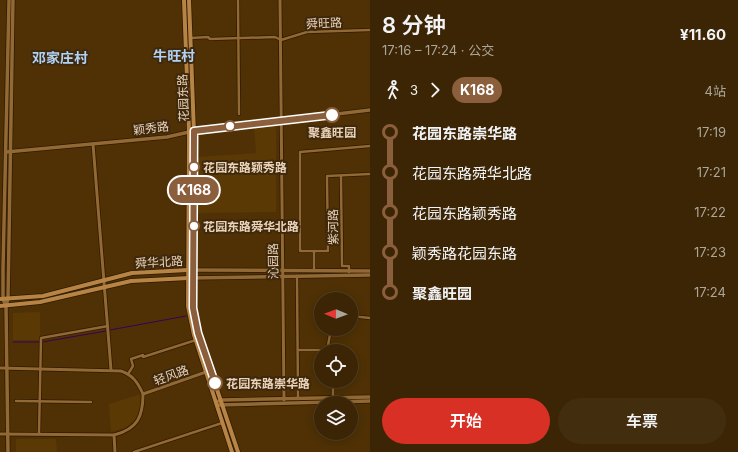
<!DOCTYPE html>
<html lang="zh">
<meta charset="utf-8">
<style>
:root{--surface:#3b2504;--page:#422d0e;--text:#f1f3f6;--muted:#aca59a;--line:#544226;--accent:#d93025}
body{margin:0;font-family:Inter,"Noto Sans SC",sans-serif;background:var(--page);color:var(--text);height:100vh;display:flex;flex-direction:column;font-size:15px;white-space:nowrap}
*{box-sizing:border-box;margin:0}
p{font-size:13px;color:var(--muted)}
.icon{flex:none;width:22px;height:22px;fill:none;stroke:currentColor;stroke-width:2;stroke-linecap:round;stroke-linejoin:round}
.map{position:relative;flex:1;overflow:hidden}
.side{display:flex;flex-direction:column;background:var(--surface);width:368px}
.side>*{flex:none}
.badge{padding:0 8px;border-radius:13px;font-size:14px;line-height:26px}
.needle{width:26px;rotate:271deg}
.tools{position:absolute;left:314px;top:292px;display:grid;gap:8px}
.tools a{display:grid;place-items:center;width:44px;height:44px;border-radius:50%;background:var(--surface);box-shadow:0 2px 10px #0003,0 0 0 1px var(--line);font-size:20px}
.map>.badge{position:absolute;translate:-50% -50%;box-shadow:0 0 0 2px #fff}
.legs{display:flex;align-items:center;gap:6px;height:44px;padding:0 12px;font-size:13px}
.legs p{margin-inline-start:auto}
.headline{display:flex;align-items:center;justify-content:space-between;height:68px;padding:0 12px}
h1{font-size:22px;font-weight:600;line-height:30px}
.cta{display:flex;gap:8px;margin-top:auto;padding:8px 12px}
.cta a{flex:1;height:46px;border-radius:24px;background:var(--accent);color:#fff;font-size:16px;font-weight:600;line-height:46px;text-align:center}
.cta a+a{background:var(--page);color:var(--text)}
ul{padding:0 12px;list-style:none}
li{display:flex;align-items:center;gap:14px;height:40px;font-size:15px}
li i{display:grid;place-items:center;width:6px;height:100%;margin:0 5px;background:currentColor}
li i::after{content:'';width:10px;height:10px;margin:-5px;border:3px solid;border-radius:50%;background:var(--surface)}
li p{margin-inline-start:auto}
li:first-child i{background:linear-gradient(#0000 50%,currentColor 0)}
li:last-child i{background:linear-gradient(currentColor 50%,#0000 0)}
main{display:flex;flex:1;min-height:0}
.map>svg:first-child{display:block}
.built{fill:#5b3905}
.lines{fill:none;stroke-linecap:round;stroke-linejoin:round}
.stream{stroke:#3b0056;stroke-width:1}
.minor-casing{stroke:#2f1b00;stroke-width:4}
.tertiary-casing{stroke:#2f1b00;stroke-width:4.5}
.secondary-casing{stroke:#2f1b00;stroke-width:5}
.primary-casing{stroke:#2f1b00;stroke-width:5.5}
.minor{stroke:#926834;stroke-width:2.5}
.tertiary{stroke:#926834;stroke-width:3}
.secondary{stroke:#926834;stroke-width:3.5}
.primary{stroke:#b78445;stroke-width:4}
.line-1-casing{stroke:#fff;stroke-width:9}
.line-1{stroke:#8b5e3c;stroke-width:6}
.stop-1-dot{fill:#fff;stroke:#8b5e3c;stroke-width:2}
.labels{text-anchor:middle;dominant-baseline:central;stroke-width:4;stroke-linejoin:round;paint-order:stroke}
.street-label{font-size:12px;fill:#ead3b9;stroke:#3f290d}
.stop-label{font-size:12px;font-weight:bold;fill:#ead3b9;stroke:#3f290d;text-anchor:start}
.quarter-label{font-size:14px;font-weight:bold;fill:#b1d2f4;stroke:#3f290d}
</style>
<main>
<div class="map">
<svg width="370" height="452" viewBox="0 0 370 452">
<rect width="100%" height="100%" fill="#4f3105"/>
<g class="built">
<polygon points="276,124 276,212 197,213 198,157 256,153 254,126"/>
<polygon points="40,312 40,340 13,340 13,313"/>
<polygon points="141,394 140,409 136,419 125,428 111,432 109,404"/>
<polygon points="16,439 56,439 57,452 16,452"/>
</g>
<g class="lines">
<g class="stream">
<polyline points="110,330 186,316"/>
<polyline points="13,342 39,342"/>
<polyline points="42,342 106,331"/>
</g>
<g class="minor-casing">
<g id="minor">
<polyline points="238,0 239,114"/>
<polyline points="191,38 208,37 210,39 275,37 281,40 307,32 370,30"/>
<polyline points="341,176 342,266 349,266 349,272"/>
<polyline points="314,251 300,251 300,152 370,146"/>
<polyline points="314,271 314,251 328,251 327,176 370,174"/>
<polyline points="297,276 298,399"/>
<polyline points="351,316 370,318"/>
<polyline points="298,350 327,350"/>
<polyline points="327,351 331,329"/>
<polyline points="128,374 133,366 131,359 143,355 143,357 196,340"/>
<polyline points="333,381 333,398"/>
<polyline points="16,401 91,402"/>
<polyline points="39,434 41,338 108,326"/>
<polyline points="134,452 222,423"/>
</g>
</g>
<g class="tertiary-casing">
<g id="tertiary">
<polyline points="280,0 284,400"/>
<polyline points="93,144 111,370"/>
<path d="M 0,368 L 121,371 C 133,375 138,383 143,394"/>
<polyline points="0,434 114,435"/>
<path d="M 115,452 L 114,435 C 138,429 143,416 143,394 L 206,372"/>
</g>
</g>
<g class="secondary-casing">
<g id="secondary">
<polyline points="6,152 167,137 189,132 370,110"/>
<polyline points="191,270 370,271"/>
<polyline points="191,278 370,275"/>
<polyline points="6,306 3,299 3,269 9,0"/>
<polyline points="216,402 221,400 370,397"/>
<polyline points="219,405 370,401"/>
<polyline points="8,452 6,306 8,299 13,0"/>
</g>
</g>
<g class="primary-casing">
<g id="primary">
<polyline points="184,0 189,132 188,306 194,335 232,452"/>
<polyline points="189,0 194,133 193,308 198,333 238,452"/>
<polyline points="0,299 43,296 132,273 188,270"/>
<polyline points="0,306 40,302 131,281 189,278"/>
</g>
</g>
<use href="#minor" class="minor"/>
<use href="#tertiary" class="tertiary"/>
<use href="#secondary" class="secondary"/>
<use href="#primary" class="primary"/>
</g>
<g class="lines">
<g class="line-1-casing">
<polyline id="line-1" points="215,383 198,333 193,308 194,131 332,115"/>
</g>
<use href="#line-1" class="line-1"/>
</g>
<g class="stop-1-dot">
<circle cx="332" cy="115" r="7"/>
<circle cx="230" cy="126" r="5"/>
<circle cx="194" cy="167" r="5"/>
<circle cx="194" cy="226" r="5"/>
<circle cx="215" cy="383" r="7"/>
</g>
<g class="labels">
<g class="street-label">
<text transform="translate(324 23) rotate(-3)">舜旺路</text>
<text transform="translate(183 98) rotate(-92)">花园东路</text>
<text transform="translate(151 128) rotate(-7)">颖秀路</text>
<text transform="translate(333 227) rotate(-91)">紫河路</text>
<text transform="translate(273 261) rotate(-91)">沁园路</text>
<text transform="translate(159 262) rotate(-3)">舜华北路</text>
<text transform="translate(171 375) rotate(-20)">轻风路</text>
</g>
<g class="stop-label">
<text x="332" y="132" text-anchor="middle">聚鑫旺园</text>
<text x="203" y="167">花园东路颖秀路</text>
<text x="203" y="226">花园东路舜华北路</text>
<text x="226" y="383">花园东路崇华路</text>
</g>
<g class="quarter-label">
<text x="174" y="55">牛旺村</text>
<text x="60" y="57">邓家庄村</text>
</g>
</g>
</svg>
<div class="tools">
<a><svg class="needle" viewBox="-14 -14 28 28"><path d="M0-13l5 13h-10z" fill="#e53935"/><path d="M0 13l5-13h-10z" fill="#aca59a"/></svg></a>
<a><svg class="icon" aria-label="locate" viewBox="0 0 24 24"><circle cx="12" cy="12" r="6"/><path d="M12 2v4M12 18v4M2 12h4M18 12h4"/></svg></a>
<a><svg class="icon" aria-label="layers" viewBox="0 0 24 24"><path d="M12 4l9 5-9 5-9-5zM3 14l9 5 9-5"/></svg></a>
</div>
<b class="badge" style="left:194px;top:190px;background:#8b5e3c;color:#fff">K168</b>
</div>
<section class="side">
<div class="headline"><div><h1>8 分钟</h1><p>17:16 – 17:24 · 公交</p></div><b>¥11.60</b></div>
<div class="legs"><svg class="icon" aria-label="walk" viewBox="0 0 24 24"><circle cx="13" cy="4" r="2"/><path d="M13 8l-2 6 4 7M11 14l-3 7M7 12l3-4h3l4 4"/></svg>3<svg class="icon" aria-label="forward" viewBox="0 0 24 24"><path d="M9 5l7 7-7 7"/></svg><b class="badge" style="background:#8b5e3c;color:#fff">K168</b><p>4站</p></div>
<ul>
<li><i style="color:#8b5e3c"></i><b>花园东路崇华路</b><p>17:19</p></li>
<li><i style="color:#8b5e3c"></i><span>花园东路舜华北路</span><p>17:21</p></li>
<li><i style="color:#8b5e3c"></i><span>花园东路颖秀路</span><p>17:22</p></li>
<li><i style="color:#8b5e3c"></i><span>颖秀路花园东路</span><p>17:23</p></li>
<li><i style="color:#8b5e3c"></i><b>聚鑫旺园</b><p>17:24</p></li>
</ul>
<div class="cta"><a>开始</a><a>车票</a></div>
</section>
</main>
